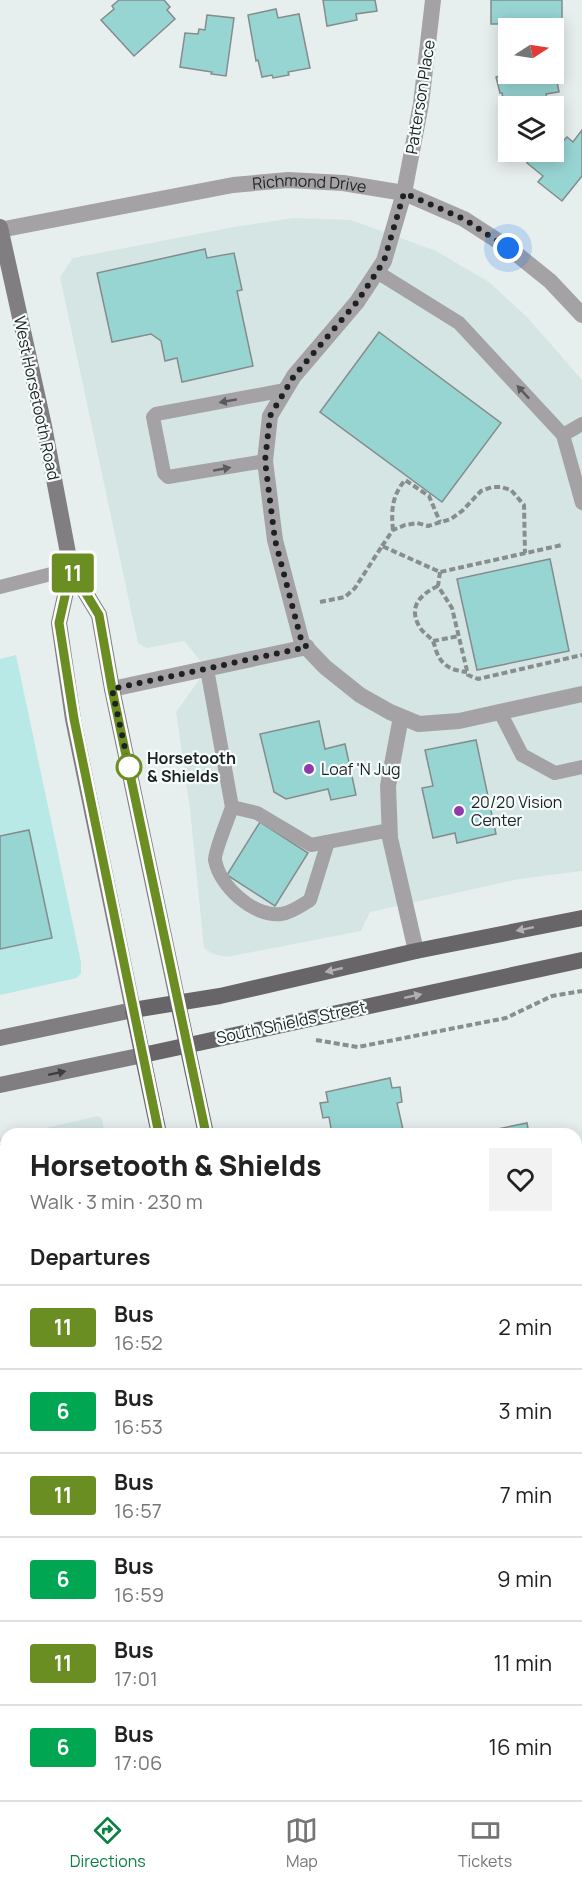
<!DOCTYPE html>
<meta charset="utf-8">
<style>
:root{--surface:#fff;--page:#f2f2f2;--text:#222;--muted:#767676;--line:#e0e0e0;--accent:#0b8043}
body{margin:0;font-family:Manrope,sans-serif;background:var(--page);color:var(--text);height:100vh;display:flex;flex-direction:column;font-size:22px;white-space:nowrap}
*{box-sizing:border-box;margin:0}
p{font-size:20px;color:var(--muted)}
.icon{flex:none;width:33px;height:33px;fill:none;stroke:currentColor;stroke-width:2;stroke-linecap:round;stroke-linejoin:round}
.map{position:relative;flex:1;overflow:hidden}
.drawer{position:absolute;left:0px;top:1128px;width:582px;height:672px;display:flex;flex-direction:column;background:var(--surface);border-radius:18px 18px 0 0;box-shadow:0 3px 15px #0003}
.drawer>*{flex:none}
.badge{padding:0 12px;border-radius:4px;font-size:21px;line-height:39px}
.needle{width:39px;rotate:78deg}
.controls{position:absolute;left:498px;top:18px;display:grid;gap:12px}
.controls a{display:grid;place-items:center;width:66px;height:66px;border-radius:0px;background:var(--surface);box-shadow:0 3px 15px #0003;font-size:30px}
.you{position:absolute;width:30px;height:30px;margin:-15px;border:4px solid #fff;border-radius:50%;background:#1a73e8;box-shadow:0 0 0 9px #1a73e833}
.map>.badge{position:absolute;translate:-50% -50%;box-shadow:0 0 0 3px #fff}
h2{padding:0 30px;font-size:22px;line-height:54px}
.round{display:grid;place-items:center;flex:none;width:63px;height:63px;border-radius:0px;background:var(--page)}
.head{display:flex;align-items:center;justify-content:space-between;height:102px;padding:0 30px}
h1{font-size:28px;font-weight:800;line-height:45px}
ul{padding:0;list-style:none}
li{display:flex;align-items:center;gap:18px;height:84px;padding:0 30px;border-top:2px solid var(--line)}
li div{flex:1}
li b{display:block;font-size:22px}
li em{font-style:normal}
li .badge{min-width:66px;font-weight:700;text-align:center}
.tabs{display:flex;justify-content:space-around;align-items:center;height:84px;border-top:2px solid var(--line);background:var(--surface);font-size:16px;color:var(--muted)}
.tabs a{display:grid;justify-items:center;gap:3px}
.tabs .selected{color:var(--accent)}
.map>svg:first-child{display:block}
.built{fill:#d4e5e4}
.green{fill:#b9e9e7}
.building{fill:#97d5d3;stroke:#858c8b;stroke-width:1.5}
.lines{fill:none;stroke-linecap:round;stroke-linejoin:round}
.path{stroke:#888d8d;stroke-width:4;stroke-dasharray:6 3;stroke-linecap:butt}
.service{stroke:#a4a2a4;stroke-width:14}
.minor{stroke:#a4a2a4;stroke-width:16}
.secondary{stroke:#817e81;stroke-width:16}
.primary{stroke:#686569;stroke-width:16}
.oneway{fill:#5a5b5c}
.oneway2{fill:#aeb0b2}
.oneway3{fill:#3c3d3e}
.line-casing{stroke:#fff;stroke-width:14}
.line{stroke:#6b8e23;stroke-width:9}
.walk{stroke:#1e2121;stroke-width:6;stroke-dasharray:0 10.8}
.stop-dot{fill:#fff;stroke:#6b8e23;stroke-width:3}
.poi-dot{fill:#923ba8;stroke:#f5fcfc;stroke-width:2}
.labels{text-anchor:middle;dominant-baseline:central;stroke-width:4.5;stroke-linejoin:round;paint-order:stroke}
.street-label{font-size:16px;fill:#1e2121;stroke:#f5fcfc}
.stop-label{font-size:16px;font-weight:bold;fill:#1e2121;stroke:#f5fcfc;text-anchor:start}
.poi-label{font-size:16px;fill:#1e2121;stroke:#f5fcfc;text-anchor:start}
</style>
<div class="map">
<svg width="582" height="1800" viewBox="0 0 582 1800">
<rect width="100%" height="100%" fill="#e7efee"/>
<g class="built">
<polygon points="293,218 351,220 436,251 489,282 528,318 582,380 582,871 519,879 370,912 361,931 227,957 213,954 204,948 190,809 176,712 207,669 184,641 147,648 138,643 60,277 73,258 234,227"/>
<polygon points="98,1116 102,1119 105,1134 19,1134"/>
<polygon points="6,1137 6,1773 0,1774 0,1138"/>
<polygon points="576,1722 582,1725 582,1800 391,1800 390,1794 576,1794"/>
</g>
<polygon class="green" points="16,655 81,962 81,973 77,978 0,995 0,949 52,937 29,830 0,836 0,659"/>
<g class="building">
<polygon points="119,0 164,0 170,7 167,10 175,19 134,56 101,20 114,9 112,6"/>
<polygon points="323,0 375,0 377,11 356,14 357,20 327,26"/>
<polygon points="491,0 562,0 562,21 546,21 546,28 508,28 508,45 499,45 499,24 491,24"/>
<polygon points="276,9 278,18 299,14 310,68 288,72 289,75 273,78 272,75 262,77 258,60 256,61 248,15"/>
<polygon points="207,15 234,18 226,76 211,74 212,72 180,67 185,33 198,34 199,29 205,30"/>
<polygon points="554,66 559,92 546,94 548,106 508,106 508,122 502,93 500,93 496,77 508,73 513,74 554,74"/>
<polygon points="582,130 582,176 562,201 538,182 543,176 527,163 536,152 554,152 554,134 563,141 567,137 573,142"/>
<polygon points="205,249 207,258 234,253 242,290 237,291 253,366 182,382 177,358 165,361 161,341 151,334 112,342 97,273"/>
<polygon points="379,332 501,423 442,502 320,412"/>
<polygon points="550,559 569,651 477,670 457,579"/>
<polygon points="319,721 325,749 345,744 356,795 331,800 328,789 286,799 274,792 260,734"/>
<polygon points="476,740 496,834 457,843 455,833 433,838 422,788 433,786 425,750"/>
<polygon points="260,822 308,853 275,906 227,875"/>
<polygon points="29,830 52,938 0,949 0,836"/>
<polygon points="390,1078 392,1088 400,1087 402,1102 397,1103 404,1134 332,1134 329,1117 323,1118 320,1103 328,1102 326,1092"/>
<polygon points="527,1123 529,1134 477,1134 477,1133"/>
<polygon points="6,1143 6,1255 0,1256 0,1145"/>
<polygon points="582,1316 582,1387 576,1388 576,1317"/>
<polygon points="582,1530 582,1578 576,1574 576,1552 580,1547 576,1544 576,1539"/>
<polygon points="6,1649 6,1744 0,1745 0,1650"/>
<polygon points="576,1681 582,1685 582,1718 576,1714"/>
<polygon points="582,1762 582,1800 570,1800 569,1794 576,1794 576,1763"/>
</g>
<g class="lines">
<g class="path">
<path d="M 393,530 C 391,510 392,496 405,480 L 429,496 L 440,522"/>
<polyline points="382,546 393,530 405,525 417,523 428,526 451,519 462,511 481,491 492,487 501,487 511,490 524,505 525,553"/>
<polyline points="440,572 438,586 452,608 468,675 478,679 582,655"/>
<path d="M 438,586 C 421,594 408,606 419,626 C 422,632 428,635 432,640 C 435,644 435,649 437,653 C 443,667 452,670 467,672"/>
<polyline points="320,602 345,597 355,588 382,546 440,572 562,545"/>
<polyline points="433,641 459,636"/>
<polyline points="316,1040 358,1047 506,1018 552,996 582,991"/>
</g>
<g class="service">
<polyline points="377,272 459,323 563,435 582,503"/>
<polyline points="563,435 582,424"/>
<polyline points="265,461 168,477 164,473 153,417 156,414 285,390"/>
<polyline points="0,587 71,569"/>
<polyline points="207,669 232,807 257,813 311,845 390,830"/>
<polyline points="500,712 522,755 555,773 582,767"/>
<path d="M 232,807 C 229,817 214,852 215,860 C 220,887 254,917 281,914 C 291,913 302,905 310,900 L 328,842"/>
<polyline points="576,1271 582,1270"/>
<polyline points="0,1292 6,1291"/>
<polyline points="0,1415 6,1413"/>
<polyline points="576,1657 582,1660"/>
<polyline points="438,1794 439,1800"/>
<polyline points="522,1794 523,1800"/>
</g>
<g class="minor">
<polyline points="433,0 421,104 404,193 384,261 357,302 294,376 270,416 265,461 275,540 302,643 325,667 360,695 390,712 419,724 459,721 582,694"/>
<path id="s1" d="M 0,230 L 233,185 L 288,180 L 343,183 L 404,193 L 464,219 L 509,248 L 550,281 L 582,315"/>
<polyline points="112,689 307,647"/>
<polyline points="401,717 388,786 390,838 416,951"/>
<polyline points="99,1794 121,1800"/>
<polyline points="63,1800 92,1794"/>
<polyline points="160,1800 188,1794"/>
</g>
<g class="secondary">
<polyline points="0,227 44,426 71,569 99,615 112,689 178,1003"/>
<polyline points="0,1038 133,1010 73,719 59,623 71,569"/>
<polyline points="0,1085 143,1055"/>
</g>
<g class="primary">
<polyline points="178,1003 206,1134"/>
<polyline points="143,1055 582,960"/>
<polyline points="159,1134 133,1010 220,996 416,951 582,918"/>
<polyline points="297,1794 298,1800"/>
<polyline points="343,1794 344,1800"/>
</g>
</g>
<defs><path id="oneway-solid" d="M-6-.8H1V-3.2L6.5 0L1 3.2V.8H-6Z" transform="scale(1.5)"/></defs>
<g class="oneway">
<use href="#oneway-solid" transform="translate(523 392) rotate(-133)"/>
<use href="#oneway-solid" transform="translate(228 401) rotate(170)"/>
<use href="#oneway-solid" transform="translate(222 469) rotate(-10)"/>
</g>
<g class="oneway2">
<use href="#oneway-solid" transform="translate(525 929) rotate(168)"/>
<use href="#oneway-solid" transform="translate(334 970) rotate(167)"/>
<use href="#oneway-solid" transform="translate(413 996) rotate(-12)"/>
</g>
<use class="oneway3" href="#oneway-solid" transform="translate(57 1073) rotate(-12)"/>
<g class="lines">
<g class="line-casing">
<polyline id="line" points="159,1134 74,719 59,623 71,569 99,615 112,689 206,1134"/>
</g>
<use href="#line" class="line"/>
<polyline class="walk" points="129,767 112,689 307,647 302,643 275,540 265,461 270,416 294,376 357,302 384,261 404,193 464,219 508,248"/>
</g>
<circle class="stop-dot" cx="129" cy="767" r="12"/>
<g class="poi-dot">
<circle cx="309" cy="769" r="6"/>
<circle cx="459" cy="811" r="6"/>
</g>
<g class="labels">
<g class="street-label">
<text transform="translate(420 97) rotate(-81)">Patterson Place</text>
<text stroke="none"><textPath href="#s1" startOffset="314">Richmond Drive</textPath></text>
<text transform="translate(37 398) rotate(78)">West Horsetooth Road</text>
<text transform="translate(291 1022) rotate(-12)">South Shields Street</text>
</g>
<g class="stop-label">
<text x="147" y="758">Horsetooth<tspan x="147" dy="18">&amp; Shields</tspan></text>
</g>
<g class="poi-label">
<text x="321" y="769">Loaf 'N Jug</text>
<text x="471" y="802">20/20 Vision<tspan x="471" dy="18">Center</tspan></text>
</g>
</g>
</svg>
<div class="controls">
<a><svg class="needle" viewBox="-14 -14 28 28"><path d="M0-13l5 13h-10z" fill="#e53935"/><path d="M0 13l5-13h-10z" fill="#767676"/></svg></a>
<a><svg class="icon" aria-label="layers" viewBox="0 0 24 24"><path d="M12 4l9 5-9 5-9-5zM3 14l9 5 9-5"/></svg></a>
</div>
<div class="you" style="left:508px;top:248px"></div>
<b class="badge" style="left:73px;top:573px;background:#6b8e23;color:#fff">11</b>
<section class="drawer">
<div class="head"><div><h1>Horsetooth &amp; Shields</h1><p>Walk · 3 min · 230 m</p></div><a class="round"><svg class="icon" aria-label="heart" viewBox="0 0 24 24"><path d="M12 20l-8-8c-3-5 5-10 8-4 3-6 11-1 8 4z"/></svg></a></div>
<h2>Departures</h2>
<ul>
<li><span class="badge" style="background:#6b8e23;color:#fff">11</span><div><b>Bus</b><p>16:52</p></div><em>2 min</em></li>
<li><span class="badge" style="background:#00a651;color:#fff">6</span><div><b>Bus</b><p>16:53</p></div><em>3 min</em></li>
<li><span class="badge" style="background:#6b8e23;color:#fff">11</span><div><b>Bus</b><p>16:57</p></div><em>7 min</em></li>
<li><span class="badge" style="background:#00a651;color:#fff">6</span><div><b>Bus</b><p>16:59</p></div><em>9 min</em></li>
<li><span class="badge" style="background:#6b8e23;color:#fff">11</span><div><b>Bus</b><p>17:01</p></div><em>11 min</em></li>
<li><span class="badge" style="background:#00a651;color:#fff">6</span><div><b>Bus</b><p>17:06</p></div><em>16 min</em></li>
</ul>
</section>
</div>
<nav class="tabs">
<a class="selected"><svg class="icon" aria-label="directions" viewBox="0 0 24 24"><path d="M12 3l9 9-9 9-9-9zM9 14v-3h6M13 9l2 2-2 2"/></svg>Directions</a>
<a><svg class="icon" aria-label="map" viewBox="0 0 24 24"><path d="M3 6l6-2 6 2 6-2v14l-6 2-6-2-6 2zM9 4v14M15 6v14"/></svg>Map</a>
<a><svg class="icon" aria-label="tickets" viewBox="0 0 24 24"><path d="M3 7h18v10H3zM15 7v10"/></svg>Tickets</a>
</nav>
